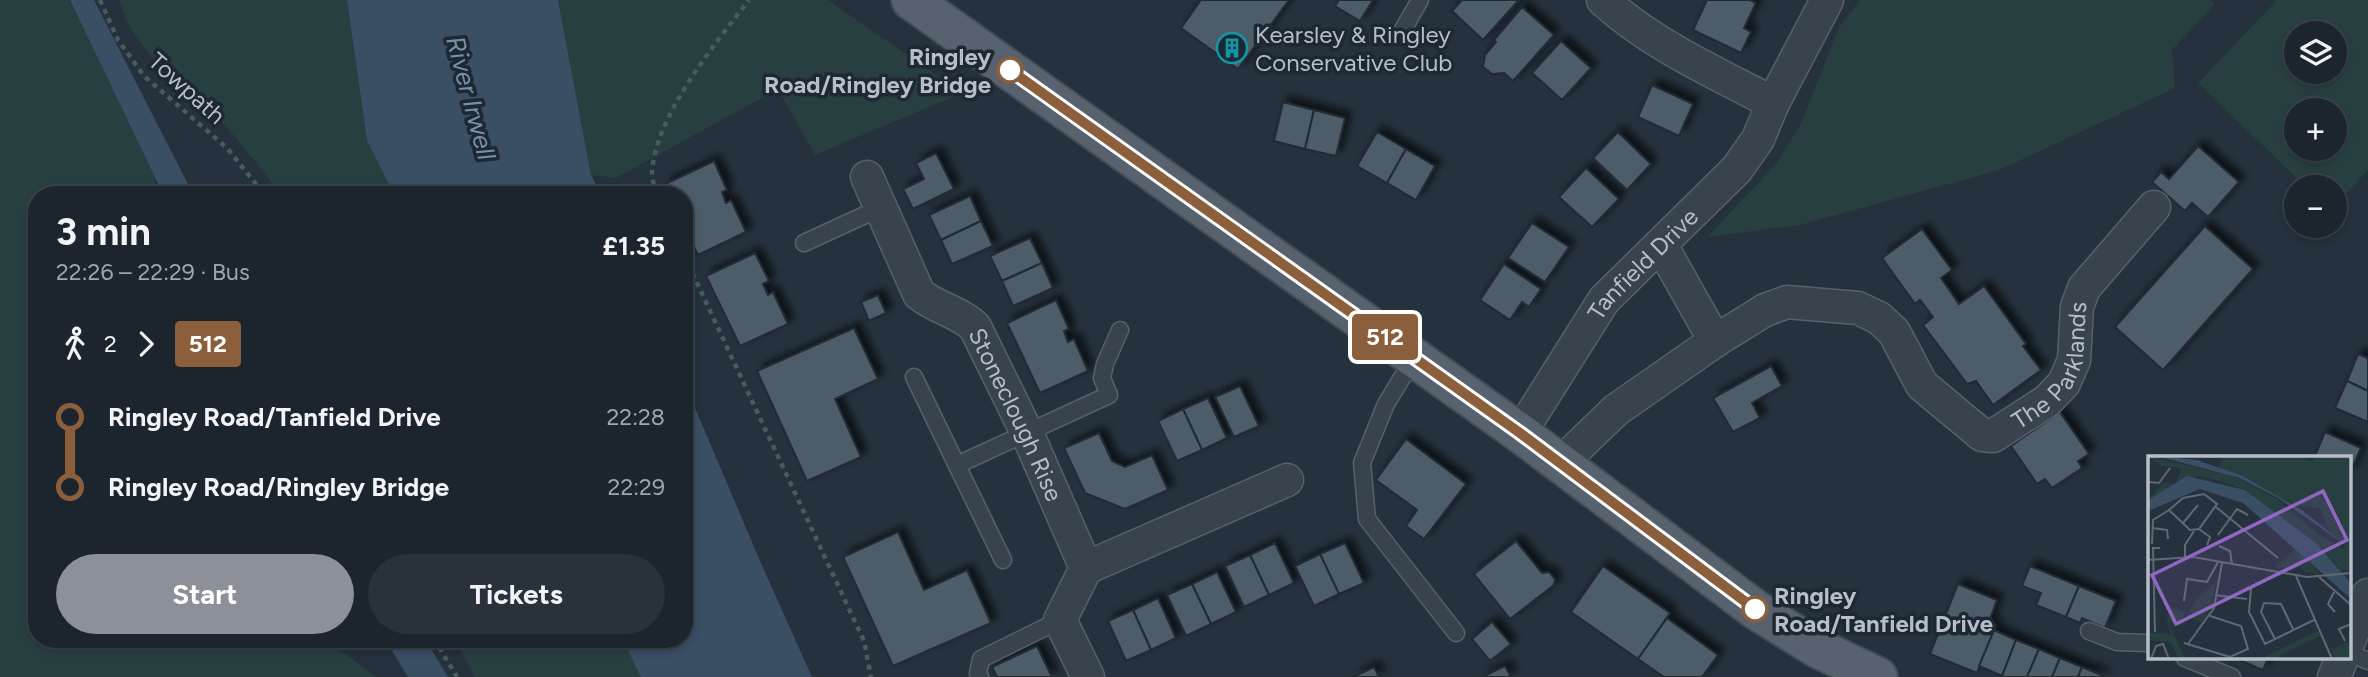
<!DOCTYPE html>
<meta charset="utf-8">
<style>
:root{--surface:#1c252e;--page:#29313a;--text:#f1f3f6;--muted:#a0a5aa;--line:#3a424a;--accent:#8c9099}
body{margin:0;font-family:Figtree,sans-serif;background:var(--page);color:var(--text);height:100vh;display:flex;flex-direction:column;font-size:26px;white-space:nowrap}
*{box-sizing:border-box;margin:0}
p{font-size:23px;color:var(--muted)}
.icon{flex:none;width:38px;height:38px;fill:none;stroke:currentColor;stroke-width:2;stroke-linecap:round;stroke-linejoin:round}
.map{position:relative;flex:1;overflow:hidden}
.sheet{position:absolute;left:28px;top:186px;width:665px;height:462px;display:flex;flex-direction:column;background:var(--surface);border-radius:28px;box-shadow:0 4px 10px #0003,0 0 0 2px var(--line)}
.sheet>*{flex:none}
.badge{padding:0 14px;border-radius:5px;font-size:24px;line-height:46px}
.fabs{position:absolute;left:2284px;top:21px;display:grid;gap:14px}
.fabs a{display:grid;place-items:center;width:63px;height:63px;border-radius:50%;background:var(--surface);box-shadow:0 4px 10px #0003,0 0 0 2px var(--line);font-size:35px}
.map>.badge{position:absolute;translate:-50% -50%;box-shadow:0 0 0 4px #fff}
.legs{display:flex;align-items:center;gap:10px;height:77px;padding:0 28px;font-size:23px}
.legs p{margin-inline-start:auto}
.overview{display:flex;align-items:center;justify-content:space-between;height:119px;padding:0 28px}
h1{font-size:38px;font-weight:700;line-height:52px}
.cta{display:flex;gap:14px;margin-top:auto;padding:14px 28px}
.cta a{flex:1;height:80px;border-radius:42px;background:var(--accent);color:#fff;font-size:28px;font-weight:700;line-height:80px;text-align:center}
.cta a+a{background:var(--page);color:var(--text)}
ul{padding:0 28px;list-style:none}
li{display:flex;align-items:center;gap:24px;height:70px;font-size:26px}
li i{display:grid;place-items:center;width:10px;height:100%;margin:0 9px;background:currentColor}
li i::after{content:'';width:18px;height:18px;margin:-9px;border:5px solid;border-radius:50%;background:var(--surface)}
li p{margin-inline-start:auto}
li:first-child i{background:linear-gradient(#0000 50%,currentColor 0)}
li:last-child i{background:linear-gradient(currentColor 50%,#0000 0)}
.map>svg:first-child{display:block}
.green{fill:#283f40;fill-rule:evenodd}
.water{fill:#3a4e64}
.building{fill:#4e5b69;stroke:#202a35;stroke-width:2;filter:url(#shadow)}
.lines{fill:none;stroke-linecap:round;stroke-linejoin:round}
.lane-casing{stroke:#57616c;stroke-width:19}
.street-casing{stroke:#57616c;stroke-width:35}
.primary-casing{stroke:#424c57;stroke-width:42}
.path{stroke:#475c5e;stroke-width:4.5;stroke-dasharray:5 5;stroke-linecap:butt}
.lane{stroke:#39434e;stroke-width:16}
.street{stroke:#39434e;stroke-width:32}
.primary{stroke:#57626e;stroke-width:38}
.line-1-casing{stroke:#fff;stroke-width:16}
.line-1{stroke:#8b5e3c;stroke-width:10}
.stop-1-dot{fill:#fff;stroke:#8b5e3c;stroke-width:3.5}
.labels{text-anchor:middle;dominant-baseline:central;stroke-width:7;stroke-linejoin:round;paint-order:stroke}
.poi-label{font-size:24px;fill:#b5bec9;stroke:#1e2833;text-anchor:start}
.stop-label{font-size:24px;font-weight:bold;fill:#b5bec9;stroke:#1e2833;text-anchor:end}
.street-label{font-size:24px;fill:#b5bec9;stroke:#1e2833}
.water-label{font-size:26px;font-style:italic;fill:#7790aa;stroke:#1e2833}
.inset-road{fill:none;stroke:#5f6975;stroke-width:2}
.view{fill:#9266c3;fill-opacity:0.15;stroke:#9266c3;stroke-width:3.5}
.inset-edge{fill:none;stroke:#b5bec9;stroke-width:3.5}
</style>
<div class="map">
<svg width="2368" height="677" viewBox="0 0 2368 677">
<defs>
<filter id="shadow"><feDropShadow dx="6" dy="-6" stdDeviation="3.5" flood-color="#0009"/></filter>
</defs>
<rect width="100%" height="100%" fill="#25313d"/>
<g class="green">
<polygon points="0,0 70,0 155,177 154,194 37,194 37,639 325,639 376,677 0,677"/>
<path d="M 119,0 L 347,0 L 367,141 L 394,194 L 281,194 C 260,169 241,142 219,119 C 180,79 135,56 119,0 Z"/>
<polygon points="558,0 828,0 962,93 815,155 778,89 616,178 591,175"/>
<polygon points="1860,0 2210,0 2215,4 2172,50 2175,88 1999,170 1800,225 1707,237 1776,164 1801,124 1838,29"/>
<path d="M 2277,0 L 2368,0 L 2368,170 L 2335,206 L 2334,187 L 2306,187 L 2198,83 ZM 2334,33 L 2334,72 L 2296,72 L 2296,33 ZM 2334,110 L 2334,149 L 2296,149 L 2296,110 Z"/>
<polygon points="454,639 622,639 641,677 475,677"/>
</g>
<g class="water">
<polygon points="70,0 94,0 193,194 163,194"/>
<polygon points="347,0 558,0 591,175 601,194 394,194 367,141"/>
<polygon points="684,382 760,561 812,677 641,677 622,639 684,639"/>
<polygon points="385,639 425,639 448,677 408,677"/>
</g>
<g class="building">
<polygon points="1201,0 1289,0 1238,69 1181,28"/>
<polygon points="1339,0 1373,0 1360,21 1335,6"/>
<polygon points="1462,0 1519,0 1483,40 1452,11"/>
<polygon points="1707,0 1750,0 1756,3 1744,28 1751,32 1741,53 1693,30"/>
<polygon points="1522,7 1554,35 1513,81 1504,73 1492,74 1483,67 1485,55 1496,42 1494,40"/>
<polygon points="1561,41 1591,68 1562,100 1532,73"/>
<polygon points="1652,85 1693,104 1679,136 1638,117"/>
<polygon points="1283,102 1314,110 1305,149 1274,141"/>
<polygon points="1314,110 1345,118 1336,156 1305,149"/>
<polygon points="1377,132 1406,149 1387,183 1357,166"/>
<polygon points="1618,132 1651,164 1627,190 1593,158"/>
<polygon points="2198,146 2239,182 2208,217 2192,203 2185,211 2152,182 2161,172 2169,179"/>
<polygon points="1406,149 1435,166 1416,200 1387,183"/>
<polygon points="936,153 954,189 913,209 903,189 924,179 916,163"/>
<polygon points="714,161 727,190 722,192 726,203 731,200 746,232 698,255 684,226 684,194 669,194 665,184"/>
<polygon points="1586,168 1619,199 1592,227 1559,197"/>
<polygon points="970,196 981,221 941,240 929,215"/>
<polygon points="981,221 993,246 952,264 941,240"/>
<polygon points="1532,223 1569,247 1545,282 1508,258"/>
<polygon points="2205,226 2253,269 2163,370 2115,327"/>
<polygon points="1922,229 1952,270 1941,278 1959,304 1984,286 2026,344 2023,346 2041,370 1993,405 1976,381 1967,384 1923,325 1933,317 1920,300 1915,304 1882,258"/>
<polygon points="1030,238 1042,263 1002,281 990,256"/>
<polygon points="755,253 769,281 763,284 768,295 773,292 788,324 740,346 706,276"/>
<polygon points="1042,263 1053,288 1013,306 1002,281"/>
<polygon points="1504,264 1541,289 1529,307 1522,302 1510,320 1480,300"/>
<polygon points="878,295 886,313 869,321 861,302"/>
<polygon points="1056,300 1069,329 1064,331 1068,342 1074,339 1088,371 1040,393 1007,323"/>
<polygon points="854,328 878,379 835,399 861,457 807,481 757,371"/>
<polygon points="2358,354 2368,358 2368,391 2347,381"/>
<polygon points="1771,366 1782,386 1752,403 1760,418 1733,432 1713,398"/>
<polygon points="2347,381 2368,391 2368,422 2335,408"/>
<polygon points="1240,386 1259,426 1234,437 1215,397"/>
<polygon points="1208,398 1227,438 1202,450 1183,409"/>
<polygon points="1183,409 1202,450 1177,461 1158,421"/>
<polygon points="2060,412 2089,454 2078,461 2082,468 2052,488 2045,479 2037,484 2011,446"/>
<polygon points="2325,432 2361,448 2349,475 2349,458 2314,458"/>
<polygon points="1099,433 1112,461 1125,467 1152,455 1168,490 1125,509 1085,493 1064,448"/>
<polygon points="1406,439 1466,484 1424,539 1406,526 1417,510 1376,480"/>
<polygon points="898,532 924,590 967,570 991,623 893,666 843,557"/>
<polygon points="1516,541 1542,573 1549,572 1555,579 1554,585 1510,619 1474,574"/>
<polygon points="1275,543 1294,583 1269,595 1250,555"/>
<polygon points="1345,543 1364,583 1339,594 1320,554"/>
<polygon points="1320,554 1339,594 1314,606 1295,566"/>
<polygon points="1250,555 1269,595 1244,607 1225,566"/>
<polygon points="1603,566 1670,613 1638,659 1571,612"/>
<polygon points="2030,566 2079,586 2066,617 2036,605 2041,593 2022,586"/>
<polygon points="1217,572 1236,612 1211,624 1192,584"/>
<polygon points="1192,584 1211,624 1186,636 1167,595"/>
<polygon points="1958,584 1997,600 1989,622 1996,625 1977,673 1930,654"/>
<polygon points="2079,586 2116,601 2105,628 2082,618 2080,623 2066,617"/>
<polygon points="1158,598 1176,638 1151,650 1133,610"/>
<polygon points="1133,610 1151,650 1126,661 1108,621"/>
<polygon points="1667,618 1718,655 1702,677 1664,677 1638,659"/>
<polygon points="1492,622 1511,644 1490,661 1472,639"/>
<polygon points="1994,630 2016,640 2002,676 1979,666"/>
<polygon points="2016,640 2039,649 2027,677 2005,677 2002,676"/>
<polygon points="1037,646 1052,677 997,677 992,667"/>
<polygon points="2039,649 2060,658 2052,677 2027,677"/>
<polygon points="2060,658 2082,667 2078,677 2052,677"/>
<polygon points="2235,658 2268,658 2263,670"/>
<polygon points="1505,666 1511,677 1482,677"/>
<polygon points="1374,667 1379,677 1353,677"/>
<polygon points="2082,667 2104,676 2104,677 2078,677"/>
</g>
<g class="lines">
<g class="lane-casing">
<g id="lane">
<polyline points="1401,33 1420,0"/>
<polyline points="804,243 880,208"/>
<polyline points="1414,358 1386,404 1362,463 1367,519 1456,633"/>
<polyline points="914,377 1003,560"/>
<polyline points="957,465 1109,395 1102,378 1105,364 1120,330"/>
<polyline points="2089,631 2117,642 2149,643"/>
<polyline points="2349,653 2368,661"/>
<polyline points="2185,658 2232,677"/>
<polyline points="980,677 978,673 981,659 1060,620"/>
</g>
</g>
<g class="street-casing">
<g id="street">
<path d="M 1603,0 C 1653,45 1714,72 1773,103"/>
<path id="s1" d="M 867,177 L 919,294 C 938,309 958,311 975,327 L 1027,433 L 1086,568 L 1060,620 L 1088,677"/>
<polyline points="1661,245 1715,341"/>
<path id="s2" d="M 1520,433 L 1604,300 L 1737,169 L 1758,139 L 1773,103 L 1827,0"/>
<path id="s3" d="M 1561,463 L 1616,410 L 1715,341 L 1765,310 L 1787,302 L 1858,308 L 1879,318 L 1894,332 L 1922,385 L 1982,435 L 1993,436 L 2047,401 L 2064,383 L 2074,360 L 2077,307 L 2084,288 L 2154,207"/>
<polyline points="1086,568 1287,480"/>
<polyline points="2349,641 2368,595"/>
<polyline points="2334,677 2342,658"/>
</g>
</g>
<g class="primary-casing">
<polyline id="primary" points="911,0 1520,433 1756,610 1817,648 1878,677"/>
</g>
<g class="path">
<polyline points="100,0 118,40 144,76 227,148 264,194"/>
<path d="M 657,194 C 655,188 652,180 652,173 C 655,116 715,44 749,0"/>
<polyline points="684,255 864,641 871,677"/>
<polyline points="434,639 457,677"/>
</g>
<use href="#lane" class="lane"/>
<use href="#street" class="street"/>
<use href="#primary" class="primary"/>
</g>
<g class="lines">
<g class="line-1-casing">
<polyline id="line-1" points="1010,70 1520,433 1755,609"/>
</g>
<use href="#line-1" class="line-1"/>
</g>
<defs>
<g id="building-ring" transform="scale(1.575)"><circle r="9.5" fill="#1e2833" stroke="#0f9aa8" stroke-width="1.5"/><path d="M-4-6H4V6H1V3H-1V6H-4ZM-2.5-4.3h1.7v1.8h-1.7ZM.8-4.3h1.7v1.8H.8ZM-2.5-1h1.7V.8h-1.7ZM.8-1h1.7V.8H.8Z" fill="#0f9aa8"/></g>
</defs>
<g fill-rule="evenodd">
<use href="#building-ring" x="1232" y="48"/>
</g>
<g class="stop-1-dot">
<circle cx="1010" cy="70" r="12"/>
<circle cx="1755" cy="609" r="12"/>
</g>
<g class="labels">
<g class="poi-label">
<text x="1255" y="34">Kearsley &amp; Ringley<tspan x="1255" dy="28">Conservative Club</tspan></text>
</g>
<g class="stop-label">
<text x="991" y="56">Ringley<tspan x="991" dy="28">Road/Ringley Bridge</tspan></text>
<text x="1774" y="595" text-anchor="start">Ringley<tspan x="1774" dy="28">Road/Tanfield Drive</tspan></text>
</g>
<g class="street-label">
<text transform="translate(187 88) rotate(42)">Towpath</text>
<text stroke="none"><textPath href="#s2" startOffset="210">Tanfield Drive</textPath></text>
<text stroke="none"><textPath href="#s3" startOffset="642">The Parklands</textPath></text>
<text stroke="none"><textPath href="#s1" startOffset="290">Stoneclough Rise</textPath></text>
</g>
<g class="water-label">
<text transform="translate(471 98) rotate(75)">River Irwell</text>
</g>
</g>
<g transform="translate(2148 456)">
<rect width="203" height="203" fill="#25313d"/>
<path d="M 0,0 L 87,21 L 129,43 L 171,79 L 195,93 L 198,90 L 182,77 L 172,53 L 142,47 L 71,11 L 76,0 L 154,0 L 166,7 L 165,0 L 203,0 L 203,114 L 194,115 L 168,87 L 97,34 L 76,26 L 51,20 L 0,44 L 16,26 L 28,29 L 33,12 L 13,10 ZM 150,92 L 158,103 L 172,118 L 157,116 L 150,110 L 146,114 L 126,111 ZM 67,127 L 64,151 L 54,166 L 38,162 L 48,143 ZM 23,151 L 37,156 L 33,170 L 21,167 L 37,203 L 31,203 L 22,186 L 0,184 L 0,176 L 23,178 L 19,165 ZM 169,175 L 172,180 L 125,203 L 112,203 ZM 203,184 L 203,203 L 187,203 L 183,193 Z" fill="#283f40"/>
<path d="M 9,0 L 49,4 L 95,20 L 155,55 L 199,90 L 130,42 L 91,22 ZM 39,20 L 97,34 L 168,87 L 203,127 L 203,143 L 95,47 L 52,33 L 0,55 L 0,44 Z" fill="#3a4e64"/>
<path class="inset-road" d="M 0,26 L 11,27 L 22,12M 56,38 L 69,48 L 51,73 L 42,74 L 21,54 L 35,42 ZM 68,51 L 130,102M 35,67 L 50,49M 4,72 L 19,74 L 20,83M 51,73 L 62,81 L 59,89M 70,79 L 89,53 L 100,59M 4,88 L 5,64 L 21,54M 71,90 L 82,95 L 84,108M 37,102 L 37,89 L 46,75M 0,104 L 45,101 L 159,121 L 203,117M 148,120 L 184,203M 171,121 L 203,149M 103,132 L 101,156 L 117,188 L 166,164M 186,136 L 180,148 L 187,156M 67,139 L 99,143M 36,145 L 39,123 L 59,126 L 70,106M 7,176 L 5,92 L 12,92M 127,183 L 113,156 L 116,147 L 133,148 L 145,173M 197,185 L 191,173 L 203,168M 36,187 L 82,201 L 100,193 L 93,170 L 62,160M 40,188 L 66,152 L 74,107M 3,203 L 8,190 L 15,188 L 21,203"/>
<path class="view" d="M 175,35 L 199,84 L 28,168 L 4,119 Z"/>
<rect width="203" height="203" class="inset-edge"/>
</g>
</svg>
<div class="fabs">
<a><svg class="icon" aria-label="layers" viewBox="0 0 24 24"><path d="M12 4l9 5-9 5-9-5zM3 14l9 5 9-5"/></svg></a>
<a>+</a>
<a>−</a>
</div>
<b class="badge" style="left:1385px;top:337px;background:#8b5e3c;color:#fff">512</b>
<section class="sheet">
<div class="overview"><div><h1>3 min</h1><p>22:26 – 22:29 · Bus</p></div><b>£1.35</b></div>
<div class="legs"><svg class="icon" aria-label="walk" viewBox="0 0 24 24"><circle cx="13" cy="4" r="2"/><path d="M13 8l-2 6 4 7M11 14l-3 7M7 12l3-4h3l4 4"/></svg>2<svg class="icon" aria-label="forward" viewBox="0 0 24 24"><path d="M9 5l7 7-7 7"/></svg><b class="badge" style="background:#8b5e3c;color:#fff">512</b></div>
<ul>
<li><i style="color:#8b5e3c"></i><b>Ringley Road/Tanfield Drive</b><p>22:28</p></li>
<li><i style="color:#8b5e3c"></i><b>Ringley Road/Ringley Bridge</b><p>22:29</p></li>
</ul>
<div class="cta"><a>Start</a><a>Tickets</a></div>
</section>
</div>
